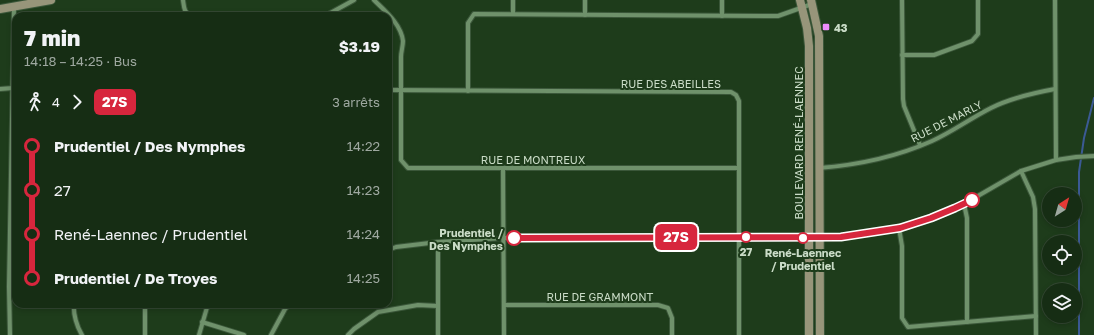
<!DOCTYPE html>
<html lang="fr">
<meta charset="utf-8">
<style>
:root{--surface:#162d14;--page:#233922;--text:#f1f3f6;--muted:#9ea8a0;--line:#354934}
body{margin:0;font-family:"Golos Text",sans-serif;background:var(--page);color:var(--text);height:100vh;display:flex;flex-direction:column;font-size:15px;white-space:nowrap}
*{box-sizing:border-box;margin:0}
p{font-size:13px;color:var(--muted)}
.icon{flex:none;width:22px;height:22px;fill:none;stroke:currentColor;stroke-width:2;stroke-linecap:round;stroke-linejoin:round}
.map{position:relative;flex:1;overflow:hidden}
.details{position:absolute;left:12px;top:12px;width:380px;height:296px;display:flex;flex-direction:column;background:var(--surface);border-radius:12px;box-shadow:0 2px 6px #0003,0 0 0 1px var(--line)}
.details>*{flex:none}
.badge{padding:0 8px;border-radius:6px;font-size:14px;line-height:26px}
.needle{width:26px;rotate:37deg}
.tools{position:absolute;left:1042px;top:187px;display:grid;gap:8px}
.tools a{display:grid;place-items:center;width:40px;height:40px;border-radius:50%;background:var(--surface);box-shadow:0 2px 6px #0003,0 0 0 1px var(--line);font-size:20px}
.map>.badge{position:absolute;translate:-50% -50%;box-shadow:0 0 0 2px #fff}
.legs{display:flex;align-items:center;gap:6px;height:44px;padding:0 12px;font-size:13px}
.legs p{margin-inline-start:auto}
.head{display:flex;align-items:center;justify-content:space-between;height:68px;padding:0 12px}
h1{font-size:22px;font-weight:800;line-height:30px}
ul{padding:0 12px;list-style:none}
li{display:flex;align-items:center;gap:14px;height:44px;font-size:15px}
li i{display:grid;place-items:center;width:6px;height:100%;margin:0 5px;background:currentColor}
li i::after{content:'';width:10px;height:10px;margin:-5px;border:3px solid;border-radius:50%;background:var(--surface)}
li p{margin-inline-start:auto}
li:first-child i{background:linear-gradient(#0000 50%,currentColor 0)}
li:last-child i{background:linear-gradient(currentColor 50%,#0000 0)}
.map>svg:first-child{display:block}
.lines{fill:none;stroke-linecap:round;stroke-linejoin:round}
.stream{stroke:#3b5a94;stroke-width:2}
.street-casing{stroke:#3b573a;stroke-width:6}
.secondary-casing{stroke:#3b573a;stroke-width:10}
.street{stroke:#6f916b;stroke-width:4}
.secondary{stroke:#97957a;stroke-width:8}
.line-1-casing{stroke:#fff;stroke-width:9}
.line-1{stroke:#d7263d;stroke-width:6}
.poi-dot{fill:#ec8cfb;stroke:#1e3c1b;stroke-width:1.5}
.stop-1-dot{fill:#fff;stroke:#d7263d;stroke-width:2}
.labels{text-anchor:middle;dominant-baseline:central;stroke-width:4;stroke-linejoin:round;paint-order:stroke}
.poi-label{font-size:11px;font-weight:bold;fill:#cadcc7;stroke:#1e3c1b;text-anchor:start}
.street-label{font-size:11px;fill:#cadcc7;stroke:#1e3c1b}
.stop-label{font-size:11px;font-weight:bold;fill:#cadcc7;stroke:#1e3c1b}
</style>
<div class="map">
<svg width="1094" height="335" viewBox="0 0 1094 335">
<rect width="100%" height="100%" fill="#1e3c1b"/>
<g class="lines">
<polyline class="stream" points="1079,335 1079,172 1084,138 1094,98"/>
<g class="street-casing">
<g id="street">
<path d="M 183,0 C 184,7 184,13 191,16"/>
<path d="M 374,0 C 385,11 401,24 403,41 C 403,46 401,52 401,57 L 401,160 L 408,168 L 739,168"/>
<polyline points="585,0 585,15"/>
<polyline points="902,0 903,99 904,106 920,145"/>
<polyline points="1055,0 1056,160"/>
<polyline points="513,14 513,0"/>
<polyline points="325,16 354,0"/>
<polyline points="722,16 722,0"/>
<polyline points="902,55 934,55 972,41 978,34 978,0"/>
<polyline points="0,89 13,88"/>
<polyline points="388,90 731,92 736,95 739,101 739,335"/>
<polyline points="468,91 468,23 474,14 778,16 812,4"/>
<polyline points="503,168 504,335"/>
<path d="M 819,168 C 859,165 896,157 932,141 C 952,132 971,118 991,108 C 1011,98 1033,93 1055,89"/>
<polyline points="1021,171 1033,197 1035,209 1036,335"/>
<polyline points="964,204 967,218 967,322"/>
<polyline points="899,228 902,246 902,318 908,327 1036,316"/>
<polyline points="388,250 396,247 438,242 504,238 841,237 899,228 931,218 964,204 1021,171 1056,160 1076,157 1094,156"/>
<path d="M 74,304 C 73,314 77,327 82,335"/>
<polyline points="145,304 145,335"/>
<polyline points="504,305 658,305 668,308 672,318 672,335"/>
<polyline points="202,322 244,335"/>
<polyline points="10,335 9,287 14,7"/>
<polyline points="199,335 208,304"/>
<polyline points="271,335 285,309 290,304"/>
<polyline points="348,335 354,329 378,312 418,305 438,306"/>
<polyline points="438,335 438,242"/>
</g>
</g>
<g class="secondary-casing">
<g id="secondary">
<polyline points="800,0 807,28 809,46 809,335"/>
<polyline points="811,0 819,36 820,335"/>
<polyline points="0,9 51,0"/>
</g>
</g>
<use href="#street" class="street"/>
<use href="#secondary" class="secondary"/>
</g>
<g class="lines">
<g class="line-1-casing">
<polyline id="line-1" points="514,238 841,237 900,228 931,218 955,208 972,200"/>
</g>
<use href="#line-1" class="line-1"/>
</g>
<rect class="poi-dot" x="822" y="23" width="8" height="8" rx="2"/>
<g class="stop-1-dot">
<circle cx="972" cy="200" r="7"/>
<circle cx="746" cy="237" r="5"/>
<circle cx="514" cy="238" r="7"/>
<circle cx="803" cy="238" r="5"/>
</g>
<g class="labels">
<g class="poi-label">
<text x="834" y="27">43</text>
</g>
<g class="street-label">
<text x="671" y="83">RUE DES ABEILLES</text>
<text transform="translate(946 121) rotate(-27)">RUE DE MARLY</text>
<text transform="translate(798 143) rotate(-90)">BOULEVARD RENÉ-LAENNEC</text>
<text x="533" y="159">RUE DE MONTREUX</text>
<text x="600" y="296">RUE DE GRAMMONT</text>
</g>
<g class="stop-label">
<text x="503" y="232" text-anchor="end">Prudentiel /<tspan x="503" dy="13">Des Nymphes</tspan></text>
<text x="746" y="251">27</text>
<text x="803" y="252">René-Laennec<tspan x="803" dy="13">/ Prudentiel</tspan></text>
</g>
</g>
</svg>
<div class="tools">
<a><svg class="needle" viewBox="-14 -14 28 28"><path d="M0-13l5 13h-10z" fill="#e53935"/><path d="M0 13l5-13h-10z" fill="#9ea8a0"/></svg></a>
<a><svg class="icon" aria-label="locate" viewBox="0 0 24 24"><circle cx="12" cy="12" r="6"/><path d="M12 2v4M12 18v4M2 12h4M18 12h4"/></svg></a>
<a><svg class="icon" aria-label="layers" viewBox="0 0 24 24"><path d="M12 4l9 5-9 5-9-5zM3 14l9 5 9-5"/></svg></a>
</div>
<b class="badge" style="left:676px;top:237px;background:#d7263d;color:#fff">27S</b>
<section class="details">
<div class="head"><div><h1>7 min</h1><p>14:18 – 14:25 · Bus</p></div><b>$3.19</b></div>
<div class="legs"><svg class="icon" aria-label="walk" viewBox="0 0 24 24"><circle cx="13" cy="4" r="2"/><path d="M13 8l-2 6 4 7M11 14l-3 7M7 12l3-4h3l4 4"/></svg>4<svg class="icon" aria-label="forward" viewBox="0 0 24 24"><path d="M9 5l7 7-7 7"/></svg><b class="badge" style="background:#d7263d;color:#fff">27S</b><p>3 arrêts</p></div>
<ul>
<li><i style="color:#d7263d"></i><b>Prudentiel / Des Nymphes</b><p>14:22</p></li>
<li><i style="color:#d7263d"></i><span>27</span><p>14:23</p></li>
<li><i style="color:#d7263d"></i><span>René-Laennec / Prudentiel</span><p>14:24</p></li>
<li><i style="color:#d7263d"></i><b>Prudentiel / De Troyes</b><p>14:25</p></li>
</ul>
</section>
</div>
